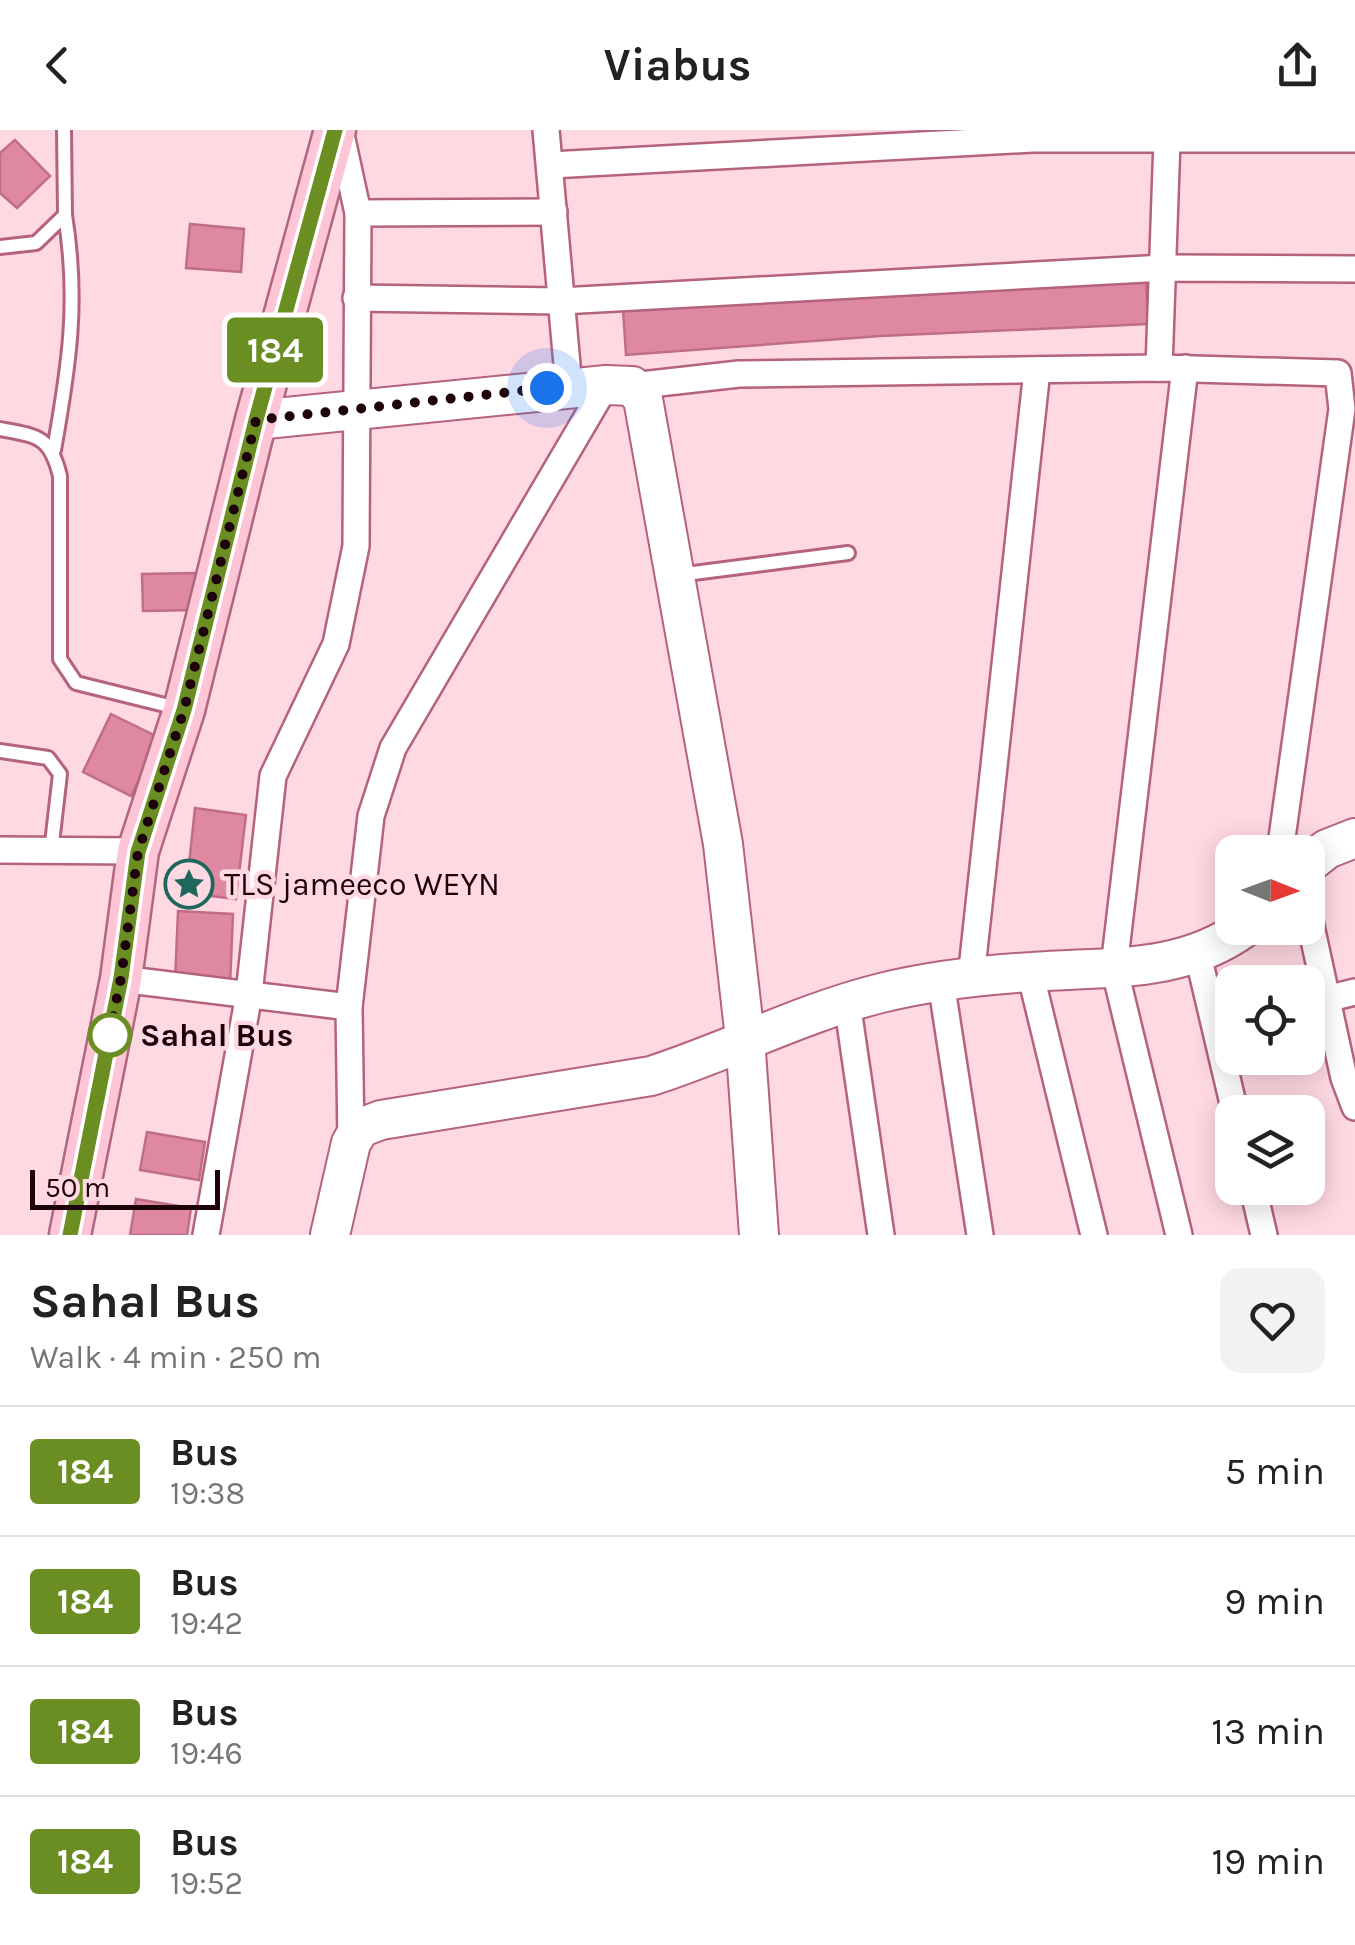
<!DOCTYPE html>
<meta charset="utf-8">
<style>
:root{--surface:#fff;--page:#f2f2f2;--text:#222;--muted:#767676;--line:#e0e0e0}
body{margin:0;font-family:Karla,sans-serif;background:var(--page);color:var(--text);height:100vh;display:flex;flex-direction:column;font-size:38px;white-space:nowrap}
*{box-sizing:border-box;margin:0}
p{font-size:32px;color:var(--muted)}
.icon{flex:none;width:55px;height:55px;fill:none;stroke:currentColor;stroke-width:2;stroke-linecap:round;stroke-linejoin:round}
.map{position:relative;height:1105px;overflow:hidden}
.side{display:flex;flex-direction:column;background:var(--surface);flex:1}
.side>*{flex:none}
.badge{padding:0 20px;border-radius:8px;font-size:35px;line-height:65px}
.needle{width:65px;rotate:91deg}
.fabs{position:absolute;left:1215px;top:705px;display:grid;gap:20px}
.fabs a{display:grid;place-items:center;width:110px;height:110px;border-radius:20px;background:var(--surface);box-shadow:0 5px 25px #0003;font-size:50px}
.scale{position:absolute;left:30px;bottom:25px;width:190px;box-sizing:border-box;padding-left:10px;border:5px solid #1e020b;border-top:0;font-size:28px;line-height:35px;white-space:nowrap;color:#1e020b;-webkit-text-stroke:8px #ffd9e2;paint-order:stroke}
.you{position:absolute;width:50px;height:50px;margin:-25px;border:8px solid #fff;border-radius:50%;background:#1a73e8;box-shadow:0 0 0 15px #1a73e833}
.map>.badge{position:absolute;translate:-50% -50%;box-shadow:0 0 0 5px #fff}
.round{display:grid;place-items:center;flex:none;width:105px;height:105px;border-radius:20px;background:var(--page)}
.head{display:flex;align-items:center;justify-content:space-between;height:170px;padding:0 30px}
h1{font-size:48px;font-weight:700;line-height:75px}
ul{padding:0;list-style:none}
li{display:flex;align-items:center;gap:30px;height:130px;padding:0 30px;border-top:2px solid var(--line)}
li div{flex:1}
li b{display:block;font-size:38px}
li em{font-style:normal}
li .badge{min-width:110px;font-weight:700;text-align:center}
header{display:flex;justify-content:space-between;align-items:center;height:130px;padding:0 30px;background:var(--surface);font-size:45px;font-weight:700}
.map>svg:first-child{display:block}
.building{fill:#de89a1;stroke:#c06d86;stroke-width:2.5}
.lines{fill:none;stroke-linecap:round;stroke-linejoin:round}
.lane-casing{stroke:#b4637b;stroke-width:18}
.street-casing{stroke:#b4637b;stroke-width:30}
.secondary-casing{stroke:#b4637b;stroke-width:42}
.primary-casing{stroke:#ae677c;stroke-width:45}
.lane{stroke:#fff;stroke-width:12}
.street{stroke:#fff;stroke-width:25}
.secondary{stroke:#fff;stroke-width:38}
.primary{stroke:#fdc5d5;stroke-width:40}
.line-casing{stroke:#fff;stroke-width:22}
.line{stroke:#6b8e23;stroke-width:15}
.walk{stroke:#1e020b;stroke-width:10;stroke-dasharray:0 18}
.stop-dot{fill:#fff;stroke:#6b8e23;stroke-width:5}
.labels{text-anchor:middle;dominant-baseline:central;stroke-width:9;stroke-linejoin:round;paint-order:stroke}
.poi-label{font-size:32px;fill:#1e020b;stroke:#ffd9e2;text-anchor:start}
.stop-label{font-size:32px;font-weight:bold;fill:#1e020b;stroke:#ffd9e2;text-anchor:start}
</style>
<header><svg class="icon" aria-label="back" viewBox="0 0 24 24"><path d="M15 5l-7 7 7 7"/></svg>Viabus<svg class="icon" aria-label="share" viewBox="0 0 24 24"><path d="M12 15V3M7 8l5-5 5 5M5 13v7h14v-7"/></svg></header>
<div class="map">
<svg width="1355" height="1105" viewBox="0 0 1355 1105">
<rect width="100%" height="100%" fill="#ffd9e2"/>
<g class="building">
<polygon points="15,10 50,46 17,78 0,63 0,23"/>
<polygon points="190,94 244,99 241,142 186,138"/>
<polygon points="1146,147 1148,194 881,206 626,225 623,179"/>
<polygon points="196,443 197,480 143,481 142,444"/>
<polygon points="111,584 160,608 131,666 83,642"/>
<polygon points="195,678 246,685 236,769 186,763"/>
<polygon points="178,781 233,784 230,855 175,852"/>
<polygon points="147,1002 205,1012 199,1050 140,1040"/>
<polygon points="136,1069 191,1078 187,1105 130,1105"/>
</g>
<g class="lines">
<g class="lane-casing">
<g id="lane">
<polyline points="0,117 36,113 65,85 64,0"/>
<path d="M 0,299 C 38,306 50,306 60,346 L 60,529 L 76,553 L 181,579"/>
<path d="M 54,320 C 69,236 79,171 65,85"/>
<polyline points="678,445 848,423"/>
<polyline points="0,621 48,628 60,644 51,722"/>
</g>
</g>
<g class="street-casing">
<g id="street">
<polyline points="546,0 569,257"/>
<polyline points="551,35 1033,9 1355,9"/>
<polyline points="358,83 554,82"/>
<polyline points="356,168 561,171 1164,138 1355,139"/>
<polyline points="1159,238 1167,10"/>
<polyline points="632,256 739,244 1159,238 1338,243 1342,279 1280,722"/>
<polyline points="0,720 138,721"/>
<polyline points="1308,782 1344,948 1355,977"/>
<polyline points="1198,825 1235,982"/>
<polyline points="1030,842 1094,1105"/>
<polyline points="971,848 1037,240"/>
<polyline points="121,849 349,877"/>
<polyline points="941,852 980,1105"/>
<polyline points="1326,869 1355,862"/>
<polyline points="847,872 881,1105"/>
<polyline points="351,1013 349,877 371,686 393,618 606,255"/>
<polyline points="1253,1058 1264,1105"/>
<polyline points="206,1105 249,864 273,646 336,514 356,416 358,83 340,0"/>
<polyline points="1179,1105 1114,837 1185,238"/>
</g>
</g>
<g class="secondary-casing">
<g id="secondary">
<polyline points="256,290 606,255 632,256 643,269 723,714 745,908 759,1105"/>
<polyline points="1308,734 1327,719 1355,708"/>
<path d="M 330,1105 L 351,1013 L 360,998 L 381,990 L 651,946 C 729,921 801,883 881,863 C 930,851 981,845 1032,842 C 1106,836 1181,844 1244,798"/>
</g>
</g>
<g class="primary-casing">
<polyline id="primary" points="70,1105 121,849 138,721 184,580 256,290 335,0"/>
</g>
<use href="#lane" class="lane"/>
<use href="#street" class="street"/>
<use href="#secondary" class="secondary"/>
<use href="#primary" class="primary"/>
</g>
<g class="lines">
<g class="line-casing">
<polyline id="line" points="70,1105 121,848 138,722 184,580 256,290 335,0"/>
</g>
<use href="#line" class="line"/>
<polyline class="walk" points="110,905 106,922 121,848 138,722 184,580 256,290 547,258"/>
</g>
<defs>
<g id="sight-ring" transform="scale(2.5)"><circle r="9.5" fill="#ffd9e2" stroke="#1f675d" stroke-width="1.5"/><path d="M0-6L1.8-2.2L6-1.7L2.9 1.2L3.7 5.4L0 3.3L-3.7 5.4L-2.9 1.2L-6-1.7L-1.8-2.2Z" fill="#1f675d"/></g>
</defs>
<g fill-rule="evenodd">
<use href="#sight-ring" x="189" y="754"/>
</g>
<circle class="stop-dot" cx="110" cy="905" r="20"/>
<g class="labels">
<g class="poi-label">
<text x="224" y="754">TLS jameeco WEYN</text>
</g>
<g class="stop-label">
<text x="140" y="905">Sahal Bus</text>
</g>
</g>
</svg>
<div class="fabs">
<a><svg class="needle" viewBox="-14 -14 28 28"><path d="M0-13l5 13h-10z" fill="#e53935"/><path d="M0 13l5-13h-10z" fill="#767676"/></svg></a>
<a><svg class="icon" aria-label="locate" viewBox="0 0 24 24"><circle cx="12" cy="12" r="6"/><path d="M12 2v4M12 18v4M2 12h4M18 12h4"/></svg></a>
<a><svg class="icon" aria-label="layers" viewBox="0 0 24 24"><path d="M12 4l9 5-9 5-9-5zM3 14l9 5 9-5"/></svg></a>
</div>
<div class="scale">50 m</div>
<div class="you" style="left:547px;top:258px"></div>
<b class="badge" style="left:275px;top:220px;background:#6b8e23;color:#fff">184</b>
</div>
<section class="side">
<div class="head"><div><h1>Sahal Bus</h1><p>Walk · 4 min · 250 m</p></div><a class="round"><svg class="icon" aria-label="heart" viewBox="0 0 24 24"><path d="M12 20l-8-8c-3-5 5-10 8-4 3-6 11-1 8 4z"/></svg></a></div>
<ul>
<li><span class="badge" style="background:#6b8e23;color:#fff">184</span><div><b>Bus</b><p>19:38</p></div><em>5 min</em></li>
<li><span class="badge" style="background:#6b8e23;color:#fff">184</span><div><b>Bus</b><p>19:42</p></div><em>9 min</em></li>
<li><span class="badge" style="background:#6b8e23;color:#fff">184</span><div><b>Bus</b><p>19:46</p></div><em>13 min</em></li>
<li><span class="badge" style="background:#6b8e23;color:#fff">184</span><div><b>Bus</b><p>19:52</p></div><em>19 min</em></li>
</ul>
</section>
